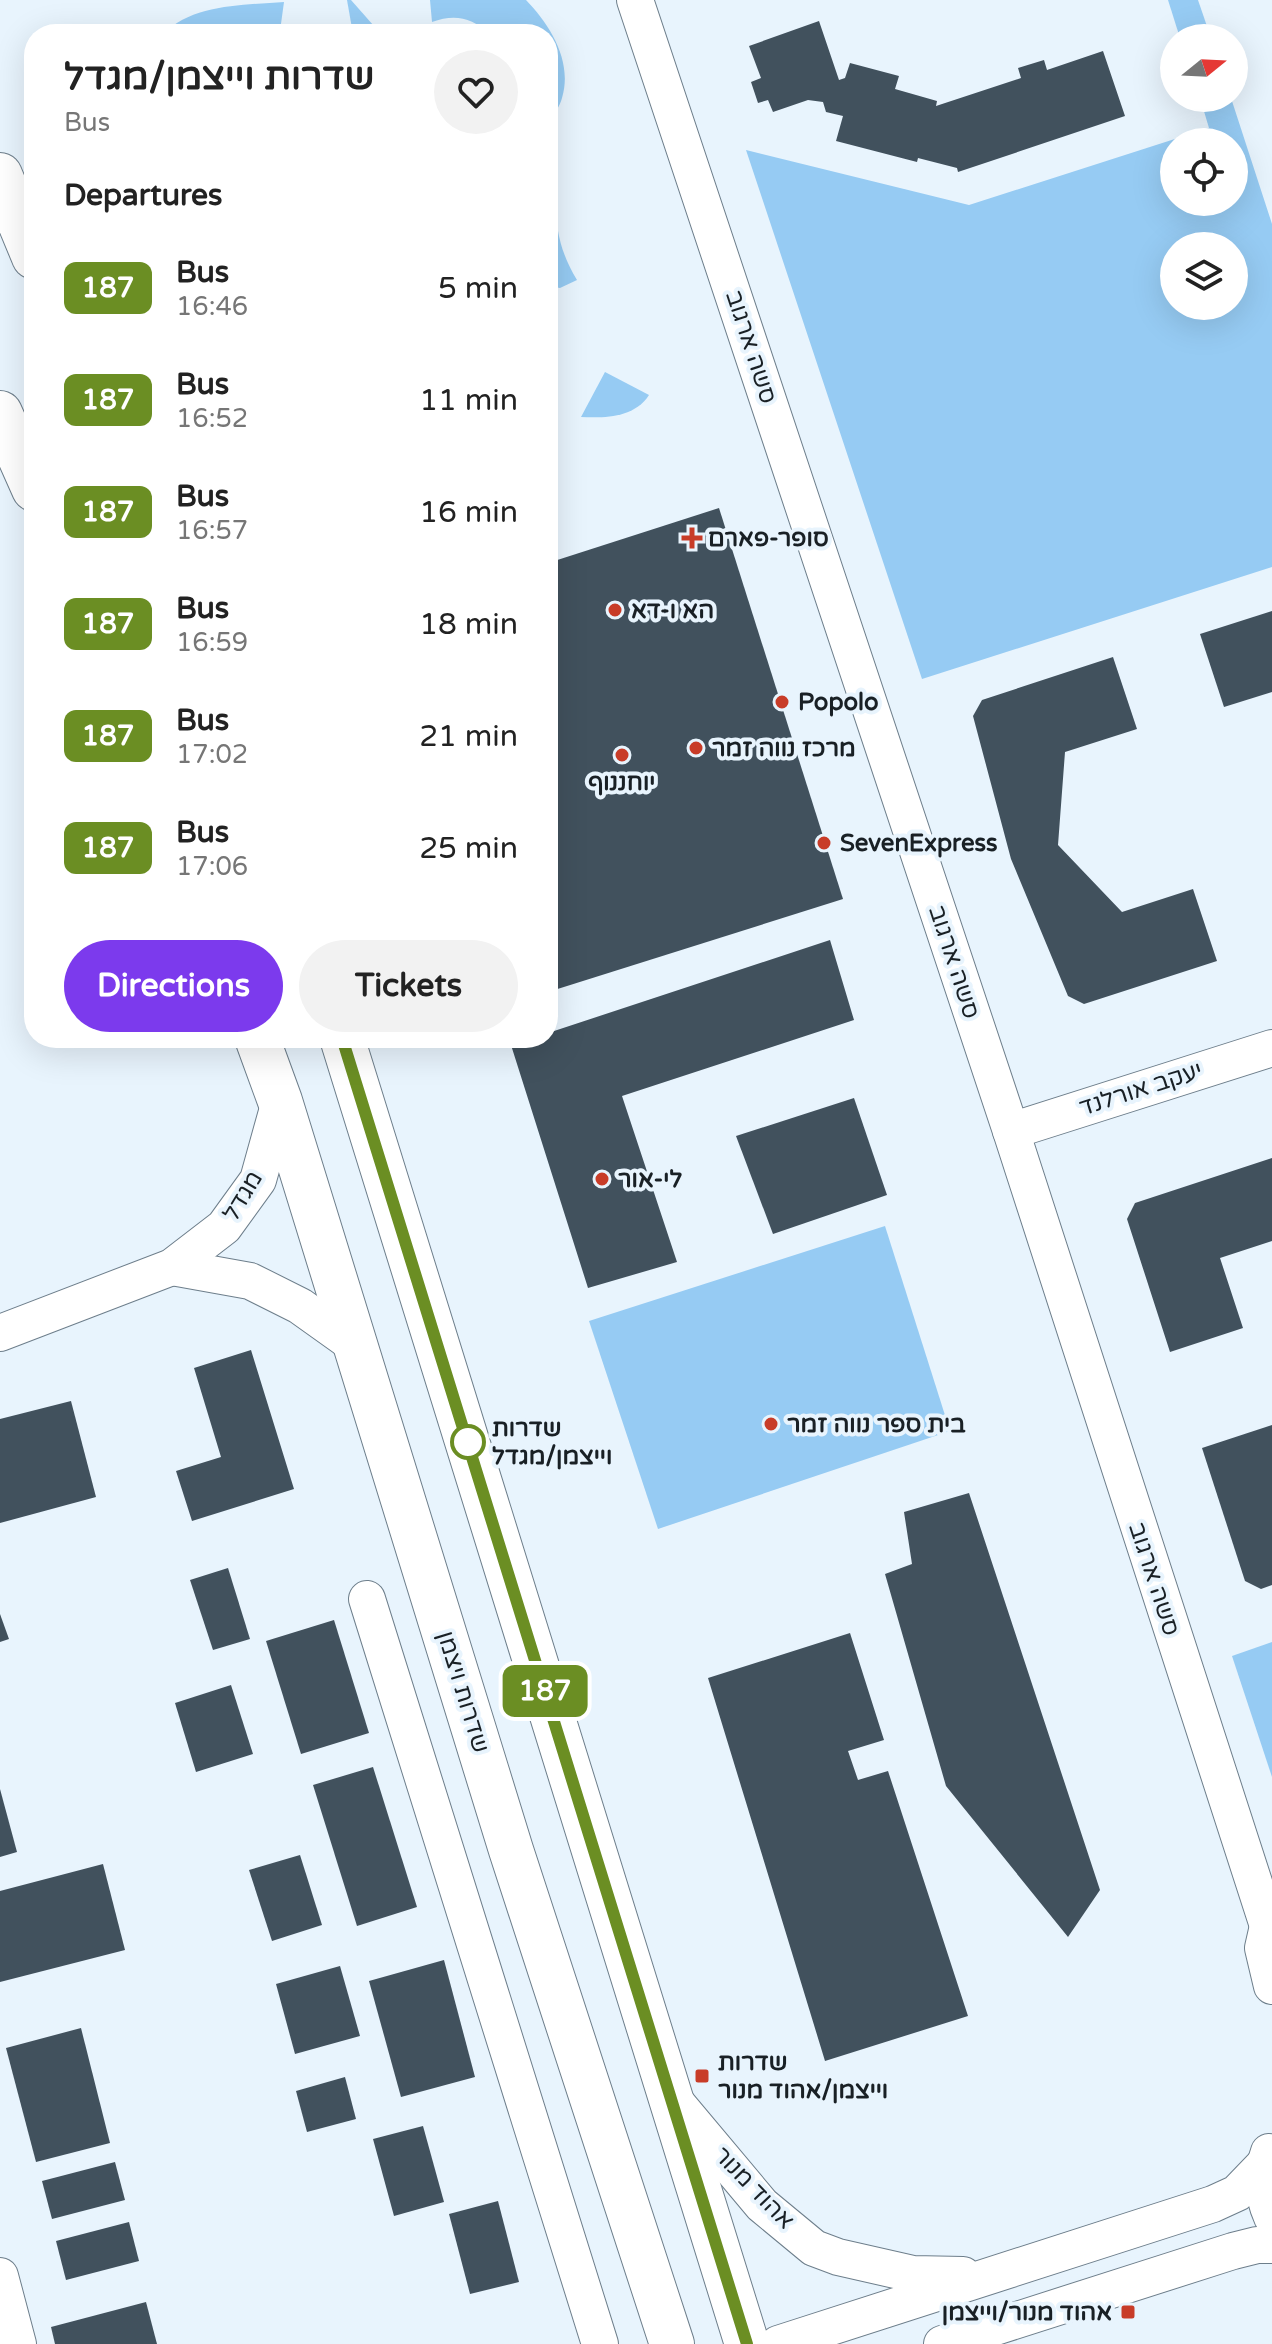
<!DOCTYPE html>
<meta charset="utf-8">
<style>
:root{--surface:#fff;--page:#f2f2f2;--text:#222;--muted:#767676;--accent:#7c3aed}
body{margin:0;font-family:"Varela Round","Noto Sans Hebrew",sans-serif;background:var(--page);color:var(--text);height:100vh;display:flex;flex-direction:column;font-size:30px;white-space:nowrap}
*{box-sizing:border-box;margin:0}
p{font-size:26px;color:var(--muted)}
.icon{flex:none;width:44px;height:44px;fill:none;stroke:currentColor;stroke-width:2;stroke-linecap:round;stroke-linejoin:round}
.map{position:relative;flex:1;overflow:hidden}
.details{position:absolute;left:24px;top:24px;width:534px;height:1024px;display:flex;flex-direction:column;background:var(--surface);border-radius:32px;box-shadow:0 8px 32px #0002}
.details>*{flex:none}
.badge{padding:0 16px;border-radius:12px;font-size:28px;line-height:52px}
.needle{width:52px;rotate:72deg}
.controls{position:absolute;left:1160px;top:24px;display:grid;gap:16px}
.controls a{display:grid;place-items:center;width:88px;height:88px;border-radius:50%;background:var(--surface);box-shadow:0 8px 32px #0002;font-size:40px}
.map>.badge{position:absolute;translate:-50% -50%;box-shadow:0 0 0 4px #fff}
h2{padding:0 40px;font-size:30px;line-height:72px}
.round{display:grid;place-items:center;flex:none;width:84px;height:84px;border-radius:42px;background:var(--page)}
.overview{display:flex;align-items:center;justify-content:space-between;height:136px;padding:0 40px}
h1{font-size:38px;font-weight:700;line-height:60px}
.action{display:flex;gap:16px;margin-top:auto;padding:16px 40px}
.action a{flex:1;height:92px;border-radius:48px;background:var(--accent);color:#fff;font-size:32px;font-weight:700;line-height:92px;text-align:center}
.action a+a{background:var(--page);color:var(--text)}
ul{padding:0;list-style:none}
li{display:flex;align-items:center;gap:24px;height:112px;padding:0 40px}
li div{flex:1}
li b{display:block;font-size:30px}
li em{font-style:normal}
li .badge{min-width:88px;font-weight:700;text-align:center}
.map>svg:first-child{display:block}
.green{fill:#96cbf3;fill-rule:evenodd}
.building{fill:#41515d}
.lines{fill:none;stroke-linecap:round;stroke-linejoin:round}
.minor-casing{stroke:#6d7e8b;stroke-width:38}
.secondary-casing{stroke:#6d7e8b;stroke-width:46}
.minor{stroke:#fff;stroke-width:36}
.secondary{stroke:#fff;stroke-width:44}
.line-casing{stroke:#fff;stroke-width:18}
.line{stroke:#6b8e23;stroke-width:12}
.poi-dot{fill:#c83c28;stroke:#e8f4fd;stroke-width:3}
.stop-dot{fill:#fff;stroke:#6b8e23;stroke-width:4}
.labels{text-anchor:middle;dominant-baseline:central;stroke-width:8;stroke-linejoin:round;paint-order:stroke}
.street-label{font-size:24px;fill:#192025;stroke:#e8f4fd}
.poi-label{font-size:24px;font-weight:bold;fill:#192025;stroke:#e8f4fd;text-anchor:start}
.stop-label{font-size:24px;font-weight:bold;fill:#192025;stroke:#e8f4fd;text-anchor:start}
</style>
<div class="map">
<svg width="1272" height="2344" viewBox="0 0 1272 2344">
<rect width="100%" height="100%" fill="#e8f4fd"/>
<g class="green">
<polygon points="347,0 351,0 381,34 353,34"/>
<path d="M 430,0 L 526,0 C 550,25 573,61 562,98 C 560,106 554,114 550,121 L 548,120 L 548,34 L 489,34 C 472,17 454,14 432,22 Z"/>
<polygon points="1168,0 1198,0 1211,38 1180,38"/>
<path d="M 284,2 L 280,31 L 262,34 L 164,34 C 191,4 247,5 284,2 Z"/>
<path d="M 1200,98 L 1231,98 L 1272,224 L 1272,567 L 922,679 L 746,150 L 969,205 L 1209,128 ZM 1174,142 L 1234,142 L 1234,202 L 1174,202 ZM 1234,246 L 1234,306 L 1174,306 L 1174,246 Z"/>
<path d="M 548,151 C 561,200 547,231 577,280 L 560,288 L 548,286 Z"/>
<path d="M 605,372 L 649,395 C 634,418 605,418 581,417 Z"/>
<polygon points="885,1226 950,1431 658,1529 589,1321"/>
<polygon points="1272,1642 1272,1777 1232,1656"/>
</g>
<g class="building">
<polygon points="819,21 839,80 845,78 850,63 899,76 895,89 937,101 936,106 1021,78 1018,68 1044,60 1047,70 1103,51 1125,116 958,172 957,168 918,158 917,162 836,141 843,116 826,112 823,102 808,100 773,112 768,100 758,103 751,82 761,78 749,46"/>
<polygon points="719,508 843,899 548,992 548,563"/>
<polygon points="1272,611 1272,692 1224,707 1200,634"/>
<polygon points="1113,657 1137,729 1065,752 1058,845 1122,912 1193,889 1217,961 1084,1004 1068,996 1011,859 973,716 982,700"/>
<polygon points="830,940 854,1020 622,1096 677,1262 588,1288 511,1045 533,1038 548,1038 548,1033"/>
<polygon points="854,1098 887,1195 773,1234 736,1136"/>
<polygon points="1272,1158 1272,1241 1220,1258 1243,1328 1170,1352 1127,1219 1135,1203"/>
<polygon points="251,1350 294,1489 192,1521 176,1471 221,1457 194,1368"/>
<polygon points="71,1401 96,1497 0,1523 0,1419"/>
<polygon points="1272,1425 1272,1585 1261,1589 1245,1581 1202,1448"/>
<polygon points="969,1493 1100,1890 1068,1937 946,1786 885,1574 912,1564 904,1512"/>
<polygon points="228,1568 250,1639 213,1650 190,1580"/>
<polygon points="0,1614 9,1639 0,1642"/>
<polygon points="334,1620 369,1733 301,1754 266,1641"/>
<polygon points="850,1633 884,1740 848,1751 858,1780 888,1771 968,2016 825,2061 708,1678"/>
<polygon points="231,1685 253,1754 196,1772 175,1703"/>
<polygon points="373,1767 417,1907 357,1926 313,1785"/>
<polygon points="0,1789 17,1852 0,1857"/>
<polygon points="300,1855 322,1925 272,1941 249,1870"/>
<polygon points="103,1864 125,1950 0,1982 0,1891"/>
<polygon points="444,1960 475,2077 401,2097 369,1981"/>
<polygon points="340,1966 360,2036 295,2054 276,1984"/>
<polygon points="81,2028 110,2143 36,2162 6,2048"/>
<polygon points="345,2077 356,2119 307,2132 296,2091"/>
<polygon points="423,2126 444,2202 394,2216 373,2139"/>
<polygon points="115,2162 125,2200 52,2219 42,2181"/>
<polygon points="498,2201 519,2282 470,2294 449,2214"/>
<polygon points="129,2222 139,2261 66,2280 56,2241"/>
<polygon points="146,2302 157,2344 55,2344 51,2327"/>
</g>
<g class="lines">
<g class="minor-casing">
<g id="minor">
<polyline points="635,0 1011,1131 1268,1926 1272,1932"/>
<polyline points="1011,1131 1272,1048"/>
<polyline points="172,1267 250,1281 300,1306 356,1346"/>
<polyline points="0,1333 172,1267 224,1227 258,1180 280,1101"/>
<polyline points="367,1599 600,2344"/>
<polyline points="1268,1926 1263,1948 1272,1986"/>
<polyline points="674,2100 762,2205 814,2248 838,2257 913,2274 963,2275"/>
<path d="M 1269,2152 C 1261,2174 1262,2195 1272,2217"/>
<polyline points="0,2276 18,2344"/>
<polyline points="778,2344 1213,2204 1237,2193 1263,2166"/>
<polyline points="942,2344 1233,2251 1257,2245 1272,2245"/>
</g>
</g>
<g class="secondary-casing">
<g id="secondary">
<polyline points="0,175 34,257"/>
<polyline points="0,413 34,489"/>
<polyline points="257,1038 280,1101 511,1850 672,2344"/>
<polyline points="342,1038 747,2344"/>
</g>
</g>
<use href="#minor" class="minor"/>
<use href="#secondary" class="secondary"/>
</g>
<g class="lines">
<g class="line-casing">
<polyline id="line" points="342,1038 747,2344"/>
</g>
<use href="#line" class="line"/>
</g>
<g class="poi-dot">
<path d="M688 526h8v8h8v8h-8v8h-8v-8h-8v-8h8z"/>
<circle cx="615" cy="610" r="8"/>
<circle cx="782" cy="702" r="8"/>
<circle cx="696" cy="748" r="8"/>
<circle cx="622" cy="755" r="8"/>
<circle cx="824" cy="843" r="8"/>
<circle cx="602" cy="1179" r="8"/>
<circle cx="771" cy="1424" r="8"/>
<rect x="694" y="2068" width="16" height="16" rx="4"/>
<rect x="1120" y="2304" width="16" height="16" rx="4"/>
</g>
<circle class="stop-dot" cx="468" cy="1442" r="16"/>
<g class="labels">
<g class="street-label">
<text transform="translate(751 347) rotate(72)">סשה ארגוב</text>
<text transform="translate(954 962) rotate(72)">סשה ארגוב</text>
<text transform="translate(1141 1089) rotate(-18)">יעקב אורלנד</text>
<text transform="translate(243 1196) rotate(-59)">מגדל</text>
<text transform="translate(1154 1579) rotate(72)">סשה ארגוב</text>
<text transform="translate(463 1692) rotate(73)">שדרות ויצמן</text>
<text transform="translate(754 2188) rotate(46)">אהוד מנור</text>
</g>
<g class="poi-label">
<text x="708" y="538">סופר-פארם</text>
<text x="631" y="610">הא ו-דא</text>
<text x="798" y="702">Popolo</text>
<text x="712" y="748">מרכז נווה זמר</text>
<text x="622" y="782" text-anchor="middle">יוחננוף</text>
<text x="840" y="843">SevenExpress</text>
<text x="618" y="1179">לי-אור</text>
<text x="787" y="1424">בית ספר נווה זמר</text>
<text x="718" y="2062">שדרות<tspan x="718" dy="28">וייצמן/אהוד מנור</tspan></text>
<text x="1112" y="2312" text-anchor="end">אהוד מנור/וייצמן</text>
</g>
<g class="stop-label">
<text x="492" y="1428">שדרות<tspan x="492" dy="28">וייצמן/מגדל</tspan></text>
</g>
</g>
</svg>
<div class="controls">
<a><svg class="needle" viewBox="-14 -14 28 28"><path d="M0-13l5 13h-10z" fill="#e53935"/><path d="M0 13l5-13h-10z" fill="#767676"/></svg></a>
<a><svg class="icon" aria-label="locate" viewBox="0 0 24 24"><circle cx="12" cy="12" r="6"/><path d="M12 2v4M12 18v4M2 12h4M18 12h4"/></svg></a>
<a><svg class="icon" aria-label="layers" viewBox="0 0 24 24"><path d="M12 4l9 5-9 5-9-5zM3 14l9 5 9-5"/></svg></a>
</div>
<b class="badge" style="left:545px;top:1691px;background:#6b8e23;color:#fff">187</b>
<section class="details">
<div class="overview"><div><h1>שדרות וייצמן/מגדל</h1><p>Bus</p></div><a class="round"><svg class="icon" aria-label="heart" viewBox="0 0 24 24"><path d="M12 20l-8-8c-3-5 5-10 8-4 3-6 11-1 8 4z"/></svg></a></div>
<h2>Departures</h2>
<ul>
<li><span class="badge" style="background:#6b8e23;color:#fff">187</span><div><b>Bus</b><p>16:46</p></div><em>5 min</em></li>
<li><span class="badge" style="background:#6b8e23;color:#fff">187</span><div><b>Bus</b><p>16:52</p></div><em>11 min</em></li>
<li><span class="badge" style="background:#6b8e23;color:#fff">187</span><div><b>Bus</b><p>16:57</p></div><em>16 min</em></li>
<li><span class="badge" style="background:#6b8e23;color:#fff">187</span><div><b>Bus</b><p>16:59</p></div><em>18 min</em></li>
<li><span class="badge" style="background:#6b8e23;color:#fff">187</span><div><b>Bus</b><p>17:02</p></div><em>21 min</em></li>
<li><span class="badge" style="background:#6b8e23;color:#fff">187</span><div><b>Bus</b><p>17:06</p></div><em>25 min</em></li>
</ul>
<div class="action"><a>Directions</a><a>Tickets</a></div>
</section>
</div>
